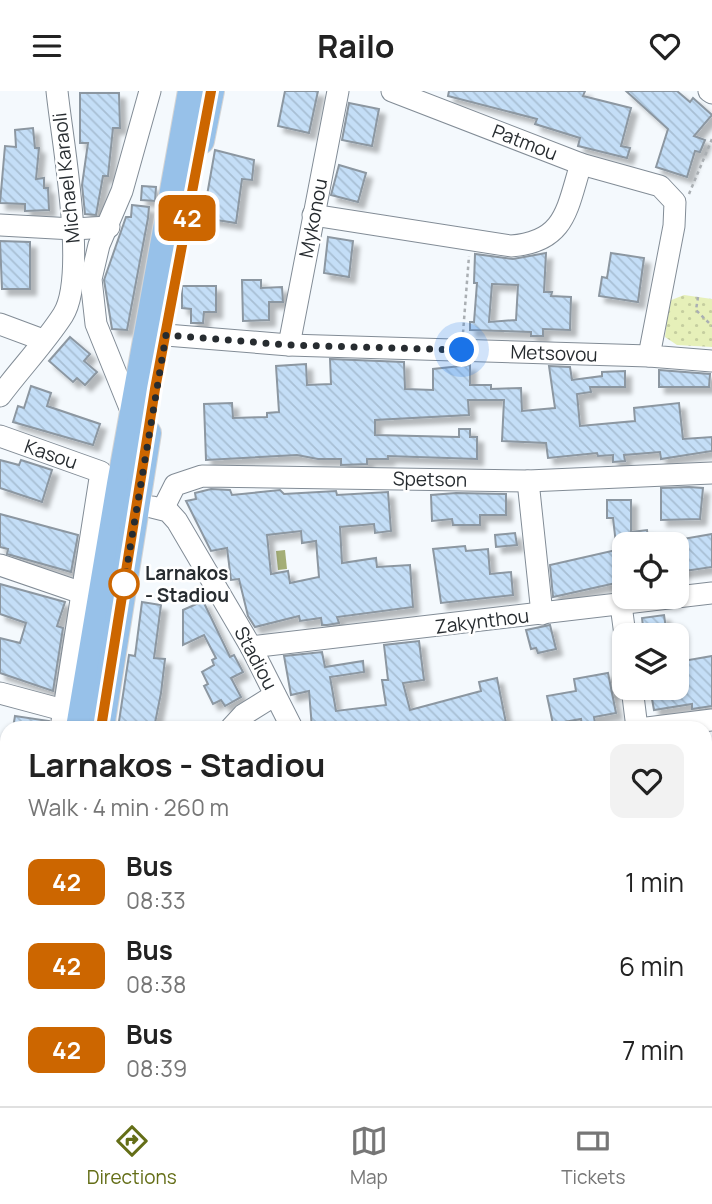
<!DOCTYPE html>
<meta charset="utf-8">
<style>
:root{--surface:#fff;--page:#f2f2f2;--text:#222;--muted:#767676;--line:#e0e0e0;--accent:#646e17}
body{margin:0;font-family:Manrope,sans-serif;background:var(--page);color:var(--text);height:100vh;display:flex;flex-direction:column;font-size:26px;white-space:nowrap}
*{box-sizing:border-box;margin:0}
p{font-size:23px;color:var(--muted)}
.icon{flex:none;width:38px;height:38px;fill:none;stroke:currentColor;stroke-width:2;stroke-linecap:round;stroke-linejoin:round}
.map{position:relative;flex:1;overflow:hidden}
.details{position:absolute;left:0px;top:630px;width:712px;height:385px;display:flex;flex-direction:column;background:var(--surface);border-radius:21px 21px 0 0;box-shadow:0 2px 5px #0004}
.details>*{flex:none}
.badge{padding:0 14px;border-radius:10px;font-size:24px;line-height:46px}
.tools{position:absolute;left:612px;top:441px;display:grid;gap:14px}
.tools a{display:grid;place-items:center;width:77px;height:77px;border-radius:14px;background:var(--surface);box-shadow:0 2px 5px #0004;font-size:35px}
.you{position:absolute;width:35px;height:35px;margin:-18px;border:5px solid #fff;border-radius:50%;background:#1a73e8;box-shadow:0 0 0 10px #1a73e833}
.map>.badge{position:absolute;translate:-50% -50%;box-shadow:0 0 0 4px #fff}
.round{display:grid;place-items:center;flex:none;width:74px;height:74px;border-radius:14px;background:var(--page)}
.overview{display:flex;align-items:center;justify-content:space-between;height:119px;padding:0 28px}
h1{font-size:33px;font-weight:700;line-height:52px}
ul{padding:0;list-style:none}
li{display:flex;align-items:center;gap:21px;height:84px;padding:0 28px}
li div{flex:1}
li b{display:block;font-size:26px}
li em{font-style:normal}
li .badge{min-width:77px;font-weight:700;text-align:center}
header{display:flex;justify-content:space-between;align-items:center;height:91px;padding:0 28px;background:var(--surface);font-size:32px;font-weight:700}
.tab-bar{display:flex;justify-content:space-around;align-items:center;height:98px;border-top:2px solid var(--line);background:var(--surface);font-size:19px;color:var(--muted)}
.tab-bar a{display:grid;justify-items:center;gap:4px}
.tab-bar .on{color:var(--accent)}
.map>svg:first-child{display:block}
.park{fill:url(#park-dots)}
.water{fill:#a4ae77}
.building{fill:url(#building-back-hatch);stroke:#8c97a1;stroke-width:2;fill-rule:evenodd;filter:url(#shadow)}
.lines{fill:none;stroke-linecap:round;stroke-linejoin:round}
.minor-casing{stroke:#828c96;stroke-width:23}
.major-casing{stroke:#d4d5d6;stroke-width:28}
.path{stroke:#aaafb3;stroke-width:2.5;stroke-dasharray:3.5 3.5;stroke-linecap:butt}
.minor{stroke:#fff;stroke-width:21}
.major{stroke:#97c1e9;stroke-width:26}
.line-casing{stroke:#fff;stroke-width:16}
.line{stroke:#c60;stroke-width:10}
.walk{stroke:#272c30;stroke-width:7;stroke-dasharray:0 12.6}
.stop-dot{fill:#fff;stroke:#c60;stroke-width:3.5}
.labels{text-anchor:middle;dominant-baseline:central;stroke-width:5;stroke-linejoin:round;paint-order:stroke}
.street-label{font-size:19px;fill:#272c30;stroke:#fff}
.stop-label{font-size:19px;font-weight:bold;fill:#272c30;stroke:#fff;text-anchor:start}
</style>
<header><svg class="icon" aria-label="menu" viewBox="0 0 24 24"><path d="M4 6h16M4 12h16M4 18h16"/></svg>Railo<svg class="icon" aria-label="heart" viewBox="0 0 24 24"><path d="M12 20l-8-8c-3-5 5-10 8-4 3-6 11-1 8 4z"/></svg></header>
<div class="map">
<svg width="712" height="1015" viewBox="0 0 712 1015">
<defs>
<pattern id="park-dots" width="8" height="8" patternUnits="userSpaceOnUse" patternTransform="scale(1.75)"><rect width="8" height="8" fill="#e6f0b9"/><path d="M2 2h.1M6 6h.1" fill="none" stroke="#c5ce9f" stroke-width="1.8" stroke-linecap="round"/></pattern>
<pattern id="building-back-hatch" width="6" height="6" patternUnits="userSpaceOnUse" patternTransform="scale(1.75)"><rect width="6" height="6" fill="#c4def7"/><path d="M-1 5l2 2M0 0l6 6M5-1l2 2" fill="none" stroke="#a8bfd4"/></pattern>
<filter id="shadow"><feDropShadow dx="6" dy="6" stdDeviation="2" flood-color="#0004"/></filter>
</defs>
<rect width="100%" height="100%" fill="#f4f9fd"/>
<polygon class="park" points="684,204 712,208 712,256 677,254 665,246 669,210"/>
<polygon class="water" points="285,459 287,478 278,479 276,460"/>
<g class="building">
<polygon points="285,0 318,0 309,42 278,35"/>
<polygon points="449,0 585,0 583,5 631,17 621,55 630,57 627,67 578,55 580,47 535,33 537,28 448,5"/>
<polygon points="626,0 677,0 690,11 693,7 712,24 694,45 705,49 700,61 695,60 687,86 656,76 668,38"/>
<polygon points="80,2 119,2 120,37 113,37 108,85 103,85 96,124 85,123 82,94 88,52 80,52"/>
<polygon points="349,12 379,18 372,55 342,49"/>
<polygon points="33,37 35,57 39,57 36,88 44,87 44,97 48,97 49,119 25,120 25,113 0,112 5,55 16,56 15,39"/>
<polygon points="215,59 254,69 252,89 242,88 236,132 203,127"/>
<polygon points="339,74 366,82 358,111 331,104"/>
<polygon points="142,95 156,96 155,110 141,109"/>
<polygon points="132,114 149,116 148,127 127,239 112,238 104,189 126,126 131,126"/>
<polygon points="328,146 353,150 349,186 324,182"/>
<polygon points="0,150 30,151 30,198 2,198"/>
<path d="M 546,162 L 544,201 L 552,201 L 551,205 L 571,206 L 570,239 L 543,238 L 543,245 L 531,245 L 531,241 L 470,239 L 470,231 L 474,231 L 477,192 L 474,192 L 475,163 L 513,168 ZM 492,193 L 518,194 L 516,229 L 489,231 Z"/>
<polygon points="611,162 644,167 638,211 599,205 602,186 607,187"/>
<polygon points="242,189 261,189 261,197 282,196 283,211 269,211 269,229 243,230"/>
<polygon points="182,195 216,195 216,221 204,221 203,232 191,232 191,218 182,217"/>
<polygon points="70,246 90,263 84,270 97,281 85,294 77,287 73,291 49,270"/>
<polygon points="330,268 404,271 405,298 433,299 433,278 470,274 470,294 491,294 491,298 521,297 522,320 555,317 549,275 570,276 572,289 602,285 602,281 625,280 625,296 590,296 591,301 577,303 580,335 635,330 634,317 679,312 683,348 712,346 712,360 661,368 660,361 624,364 625,370 613,371 613,364 598,365 597,362 548,367 546,352 502,350 504,309 468,309 469,324 375,329 375,344 459,346 459,338 470,338 470,346 477,346 477,368 388,365 388,368 367,368 367,373 341,374 341,368 318,368 297,364 206,369 204,313 232,312 233,327 267,326 267,322 279,321 276,275 306,273 307,294 331,293"/>
<polygon points="659,279 710,283 709,296 659,296"/>
<polygon points="31,295 51,302 47,315 100,333 93,354 13,331 18,315 24,317"/>
<polygon points="0,369 19,374 21,369 52,379 42,411 0,397"/>
<polygon points="689,396 703,397 700,428 661,429 661,397"/>
<path d="M 211,398 L 230,399 L 232,404 L 280,399 L 284,403 L 336,400 L 337,404 L 388,401 L 391,440 L 375,442 L 374,433 L 340,436 L 342,472 L 376,467 L 377,476 L 410,474 L 413,516 L 337,526 L 339,532 L 327,534 L 322,534 L 321,527 L 300,530 L 299,525 L 255,536 L 248,525 L 239,488 L 231,489 L 227,457 L 211,460 L 186,410 L 196,408 L 195,402 ZM 301,440 L 302,452 L 316,450 L 319,486 L 290,492 L 288,480 L 271,483 L 267,444 Z"/>
<polygon points="456,402 506,403 506,424 480,424 480,434 453,434 452,428 432,430 431,404"/>
<polygon points="607,409 631,409 631,441 647,439 649,453 616,453 613,427 607,427"/>
<polygon points="0,423 78,444 71,481 7,463 8,458 0,456"/>
<polygon points="515,442 517,454 496,456 495,444"/>
<polygon points="712,443 712,476 678,481 677,449"/>
<polygon points="465,455 466,460 488,458 490,483 511,481 513,504 441,512 433,458"/>
<polygon points="625,457 625,490 553,506 550,474"/>
<polygon points="0,493 65,511 57,535 63,537 53,600 0,582 0,547 20,552 26,532 0,523"/>
<polygon points="203,510 230,566 234,564 243,581 231,587 241,606 225,615 221,609 213,613 204,595 208,593 202,581 214,574 212,569 216,567 204,544 183,554 183,519"/>
<polygon points="142,511 161,514 154,567 165,568 161,602 154,637 118,637 129,564 135,565"/>
<polygon points="664,524 667,544 644,544 642,527"/>
<polygon points="550,534 556,558 538,562 536,557 531,558 526,539"/>
<polygon points="419,550 424,589 403,592 410,619 481,600 479,591 497,587 507,637 312,637 309,600 291,604 284,565 322,561 325,576 363,570 364,581 330,586 336,620 386,614 382,589 388,589 384,554"/>
<polygon points="712,565 712,615 692,618 692,613 654,619 650,597 677,597 677,571"/>
<polygon points="608,582 616,622 594,626 595,632 582,634 581,628 553,633 547,605 576,600 574,588"/>
<polygon points="15,625 49,630 48,637 13,637"/>
</g>
<g class="lines">
<g class="minor-casing">
<g id="minor">
<polyline points="392,0 581,73 660,95 675,111 674,135 649,265 712,270"/>
<polyline points="709,0 712,2"/>
<path d="M 313,124 L 511,155 C 566,151 567,117 581,73"/>
<polyline points="0,134 73,138 109,136"/>
<polyline points="0,233 43,249"/>
<polyline points="166,244 289,254 649,265"/>
<polyline points="289,254 338,0"/>
<path d="M 0,305 C 20,278 45,252 63,224 C 88,184 62,50 57,0"/>
<polyline points="134,327 96,233 91,188 99,154 122,100 150,0"/>
<polyline points="0,345 101,381 61,637"/>
<polyline points="528,390 542,523"/>
<polyline points="152,416 168,420 177,430 251,556 292,637"/>
<polyline points="163,418 175,394 202,385 528,390 712,382"/>
<polyline points="0,474 82,502"/>
<polyline points="621,514 625,544"/>
<polyline points="251,556 712,502"/>
<polyline points="632,597 637,637"/>
<polyline points="0,602 63,619"/>
<polyline points="231,637 243,624 275,604"/>
<polyline points="647,637 712,629"/>
<polyline points="0,718 7,720"/>
<polyline points="705,725 712,724"/>
<polyline points="0,993 7,990"/>
<polyline points="317,1008 318,1015"/>
<polyline points="444,1008 445,1015"/>
<polyline points="661,1008 663,1015"/>
<polyline points="74,1015 75,1008"/>
</g>
</g>
<g class="major-casing">
<g id="major">
<polyline points="201,50 211,0"/>
<polyline points="79,637 120,393 191,0"/>
<polyline points="101,637 148,342"/>
<polyline points="0,873 7,873"/>
<polyline points="24,1015 25,1008"/>
<polyline points="47,1015 48,1008"/>
</g>
</g>
<g class="path">
<polyline points="689,103 712,48"/>
<polyline points="698,206 696,219 712,235"/>
<polyline points="463,242 469,165"/>
<polyline points="705,839 712,839"/>
<polyline points="194,1008 195,1015"/>
</g>
<use href="#minor" class="minor"/>
<use href="#major" class="major"/>
</g>
<g class="lines">
<g class="line-casing">
<polyline id="line" points="101,637 155,298 211,0"/>
</g>
<use href="#line" class="line"/>
<polyline class="walk" points="124,493 166,244 289,254 462,259"/>
</g>
<circle class="stop-dot" cx="124" cy="493" r="14"/>
<g class="labels">
<g class="street-label">
<text transform="translate(525 51) rotate(21)">Patmou</text>
<text transform="translate(66 87) rotate(-96)">Michael Karaoli</text>
<text transform="translate(313 127) rotate(-79)">Mykonou</text>
<text transform="translate(554 262) rotate(2)">Metsovou</text>
<text transform="translate(51 363) rotate(19)">Kasou</text>
<text transform="translate(430 388) rotate(1)">Spetson</text>
<text transform="translate(482 530) rotate(-7)">Zakynthou</text>
<text transform="translate(256 567) rotate(62)">Stadiou</text>
</g>
<g class="stop-label">
<text x="145" y="482">Larnakos<tspan x="145" dy="22">- Stadiou</tspan></text>
</g>
</g>
</svg>
<div class="tools">
<a><svg class="icon" aria-label="locate" viewBox="0 0 24 24"><circle cx="12" cy="12" r="6"/><path d="M12 2v4M12 18v4M2 12h4M18 12h4"/></svg></a>
<a><svg class="icon" aria-label="layers" viewBox="0 0 24 24"><path d="M12 4l9 5-9 5-9-5zM3 14l9 5 9-5"/></svg></a>
</div>
<div class="you" style="left:462px;top:259px"></div>
<b class="badge" style="left:187px;top:127px;background:#c60;color:#fff">42</b>
<section class="details">
<div class="overview"><div><h1>Larnakos - Stadiou</h1><p>Walk · 4 min · 260 m</p></div><a class="round"><svg class="icon" aria-label="heart" viewBox="0 0 24 24"><path d="M12 20l-8-8c-3-5 5-10 8-4 3-6 11-1 8 4z"/></svg></a></div>
<ul>
<li><span class="badge" style="background:#c60;color:#fff">42</span><div><b>Bus</b><p>08:33</p></div><em>1 min</em></li>
<li><span class="badge" style="background:#c60;color:#fff">42</span><div><b>Bus</b><p>08:38</p></div><em>6 min</em></li>
<li><span class="badge" style="background:#c60;color:#fff">42</span><div><b>Bus</b><p>08:39</p></div><em>7 min</em></li>
</ul>
</section>
</div>
<nav class="tab-bar">
<a class="on"><svg class="icon" aria-label="directions" viewBox="0 0 24 24"><path d="M12 3l9 9-9 9-9-9zM9 14v-3h6M13 9l2 2-2 2"/></svg>Directions</a>
<a><svg class="icon" aria-label="map" viewBox="0 0 24 24"><path d="M3 6l6-2 6 2 6-2v14l-6 2-6-2-6 2zM9 4v14M15 6v14"/></svg>Map</a>
<a><svg class="icon" aria-label="tickets" viewBox="0 0 24 24"><path d="M3 7h18v10H3zM15 7v10"/></svg>Tickets</a>
</nav>
